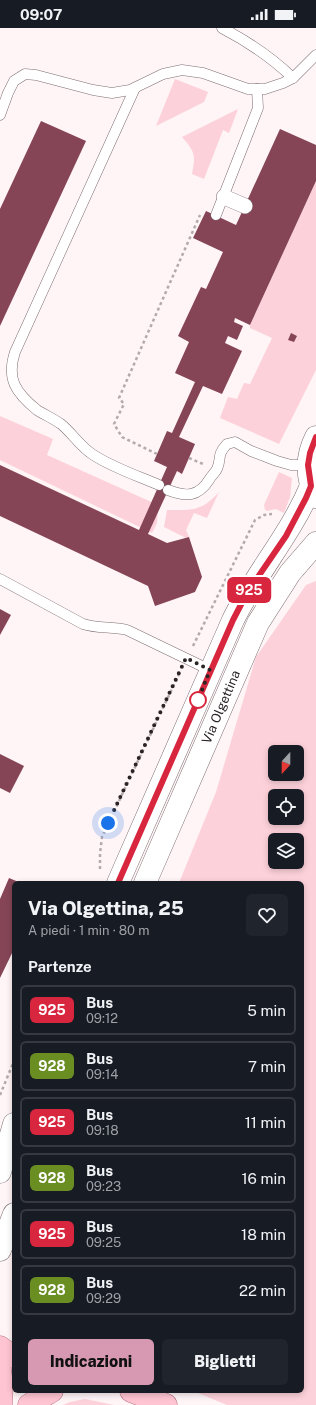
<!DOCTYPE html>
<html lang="it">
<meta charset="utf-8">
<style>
:root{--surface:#171b24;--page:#20242c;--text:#f1f3f6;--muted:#9ea1a6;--line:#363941;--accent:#d799b2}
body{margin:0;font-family:"Public Sans",sans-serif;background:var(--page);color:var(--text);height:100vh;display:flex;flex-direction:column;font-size:15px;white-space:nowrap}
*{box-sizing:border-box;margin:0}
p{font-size:13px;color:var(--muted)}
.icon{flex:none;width:22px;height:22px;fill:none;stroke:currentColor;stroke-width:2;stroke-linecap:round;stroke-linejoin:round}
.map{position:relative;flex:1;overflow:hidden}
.side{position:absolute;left:12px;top:853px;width:292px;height:512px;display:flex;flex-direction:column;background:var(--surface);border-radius:6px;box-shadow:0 2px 6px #0003}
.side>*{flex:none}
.badge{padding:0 8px;border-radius:6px;font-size:14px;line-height:26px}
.needle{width:26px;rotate:201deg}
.tools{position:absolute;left:268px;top:717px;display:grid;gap:8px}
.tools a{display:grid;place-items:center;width:36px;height:36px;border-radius:6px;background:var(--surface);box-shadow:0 2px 6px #0003;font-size:20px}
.you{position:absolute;width:20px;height:20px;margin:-10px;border:3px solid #fff;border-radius:50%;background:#1a73e8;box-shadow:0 0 0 6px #1a73e833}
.map>.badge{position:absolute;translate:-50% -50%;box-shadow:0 0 0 2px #fff}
h2{padding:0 16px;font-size:15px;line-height:36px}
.round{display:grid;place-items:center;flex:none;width:42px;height:42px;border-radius:6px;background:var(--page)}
.head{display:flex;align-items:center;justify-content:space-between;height:68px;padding:0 16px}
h1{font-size:19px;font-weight:800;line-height:30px}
.button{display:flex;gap:8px;margin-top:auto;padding:8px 16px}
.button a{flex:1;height:46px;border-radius:6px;background:var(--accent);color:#111;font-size:16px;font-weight:800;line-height:46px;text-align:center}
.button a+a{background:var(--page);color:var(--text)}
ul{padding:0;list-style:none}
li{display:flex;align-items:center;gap:12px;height:50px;margin:0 8px 6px;padding:0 8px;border:2px solid var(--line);border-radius:6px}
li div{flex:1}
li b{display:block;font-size:15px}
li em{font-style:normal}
li .badge{min-width:44px;font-weight:700;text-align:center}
.status{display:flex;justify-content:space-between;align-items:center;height:28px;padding:0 20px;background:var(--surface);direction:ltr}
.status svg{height:11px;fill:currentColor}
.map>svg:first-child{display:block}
.green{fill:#fdd1da;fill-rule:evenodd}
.building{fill:#854556}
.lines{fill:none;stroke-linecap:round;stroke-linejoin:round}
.service-casing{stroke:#7d6e71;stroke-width:11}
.pedestrian-casing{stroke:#7d6e71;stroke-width:16}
.tertiary-casing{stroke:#7d6e71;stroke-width:23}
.primary-casing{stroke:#b47282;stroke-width:23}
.path{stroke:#b3aaab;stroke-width:2.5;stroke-dasharray:3 3;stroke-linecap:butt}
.service{stroke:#fff;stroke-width:10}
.pedestrian{stroke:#fff;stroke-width:15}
.tertiary{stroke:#fff;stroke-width:22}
.primary{stroke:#fec4d2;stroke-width:22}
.line-casing{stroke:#fff;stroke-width:9}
.line{stroke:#d7263d;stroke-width:6}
.walk{stroke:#2a2425;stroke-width:4;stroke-dasharray:0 7.2}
.stop-dot{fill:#fff;stroke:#d7263d;stroke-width:2}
.labels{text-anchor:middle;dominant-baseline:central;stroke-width:4;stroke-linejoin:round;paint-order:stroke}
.street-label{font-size:13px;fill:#2a2425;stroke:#fff}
</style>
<div class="status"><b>09:07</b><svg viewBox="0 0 49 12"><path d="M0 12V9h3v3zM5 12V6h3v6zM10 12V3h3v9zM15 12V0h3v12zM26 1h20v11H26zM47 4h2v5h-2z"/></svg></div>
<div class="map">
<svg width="316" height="1377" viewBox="0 0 316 1377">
<rect width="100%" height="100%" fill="#fff4f6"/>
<g class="green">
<polygon points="175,51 208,64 204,74 156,98"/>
<path d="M 238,81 L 229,105 L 223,102 L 204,151 L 192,146 C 196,127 195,124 182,109 Z"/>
<polygon points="316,153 316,342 279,416 220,390 228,369 237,371 244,355 250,356 272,310 250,300 250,297"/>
<polygon points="0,388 53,411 47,427 158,477 157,495 152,505 0,432"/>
<polygon points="279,444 292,450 290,469 284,485 276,481 267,483 265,482 264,477"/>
<path d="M 219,464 L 207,490 L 194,485 L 186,502 L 189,509 L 186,510 L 164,499 L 167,482 C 192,482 201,484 219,464 Z"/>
<path d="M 316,553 L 316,1377 L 227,1377 L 193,1363 L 302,1363 L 302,855 L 179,855 L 216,764 L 256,629 L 306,557 ZM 275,724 L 297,724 L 297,746 L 275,746 ZM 275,768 L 297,768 L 297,790 L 275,790 ZM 275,812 L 297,812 L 297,834 L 275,834 Z"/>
<polygon points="85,1371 114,1377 63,1377 70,1374"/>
</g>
<g class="building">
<polygon points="41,93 86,113 0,298 0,181"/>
<polygon points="280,101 316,117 316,153 250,297 235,290 234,294 243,298 237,312 228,308 225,315 242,323 222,366 203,358 179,409 195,416 182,446 177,443 148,506 167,515 189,509 202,549 195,564 155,578 148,558 0,488 0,437 139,502 167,439 154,433 167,403 172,405 195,354 175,345 189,314 178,308 201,259 206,261 223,224 193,210 206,183 236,197"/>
<polygon points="291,305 297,308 294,314 288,312"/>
<polygon points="0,581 11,587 0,607"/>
<polygon points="0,726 24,738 10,765 0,760"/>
<polygon points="9,850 21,855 14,855 14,921 0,950 0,871"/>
</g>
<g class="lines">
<g class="service-casing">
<g id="service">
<path d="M 222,0 C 249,14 271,29 293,50"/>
<path d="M 135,60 L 15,324 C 6,351 16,365 37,382 C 45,387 54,391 61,396 C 72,405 80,418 92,426 C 111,439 138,448 159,457"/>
<polyline points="0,87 8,65 14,53 25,46 36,47 93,62 112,65 130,62 163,46 182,42 203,45 248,61 265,61 283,55 293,50 316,27"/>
<polyline points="216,187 258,80 257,61"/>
<path d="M 168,462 C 186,469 198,469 209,452 C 211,448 215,445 217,441 C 222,430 216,428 227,416 L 235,414 L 251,423 L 277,433 L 291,437 L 308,437"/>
<path d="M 0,551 L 83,596 C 98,601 112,598 127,602 L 210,642"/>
</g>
</g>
<g class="pedestrian-casing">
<polyline id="pedestrian" points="224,169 245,178"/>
</g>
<g class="tertiary-casing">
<g id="tertiary">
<path d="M 316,409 C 306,428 306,450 316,469"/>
<path d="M 118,855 L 233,592 C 256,545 291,506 311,458"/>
<polyline points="145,855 258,595 290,545 316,515"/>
<polyline points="0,1144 14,1096"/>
<polyline points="0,1222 14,1186"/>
</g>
</g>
<g class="primary-casing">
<g id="primary">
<polyline points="0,1319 14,1329"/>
<polyline points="0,1341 2,1357 1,1377"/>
<polyline points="131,1363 166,1377"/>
<polyline points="29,1377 52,1363"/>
</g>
</g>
<g class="path">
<polyline points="157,426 122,409 114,396 124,376 119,370 200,187"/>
<polyline points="189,430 203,436"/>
<polyline points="193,618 255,492 264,487 272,486"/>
<polyline points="100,841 100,825 102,809 180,644"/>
<polyline points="0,1067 14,1033"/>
</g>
<use href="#service" class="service"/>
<use href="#pedestrian" class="pedestrian"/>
<use href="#tertiary" class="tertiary"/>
<use href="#primary" class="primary"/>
</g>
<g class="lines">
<g class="line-casing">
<polyline id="line" points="118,855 233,592 247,565 286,508 306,470 311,458 308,437 310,425 316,409"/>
</g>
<use href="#line" class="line"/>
<polyline class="walk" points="108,795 186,630 210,642 198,672"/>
</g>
<circle class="stop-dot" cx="198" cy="672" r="8"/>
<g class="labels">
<g class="street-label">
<text transform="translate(221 679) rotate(-67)">Via Olgettina</text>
</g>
</g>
</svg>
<div class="tools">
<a><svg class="needle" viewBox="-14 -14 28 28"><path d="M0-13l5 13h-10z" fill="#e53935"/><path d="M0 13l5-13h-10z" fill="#9ea1a6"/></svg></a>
<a><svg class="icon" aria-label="locate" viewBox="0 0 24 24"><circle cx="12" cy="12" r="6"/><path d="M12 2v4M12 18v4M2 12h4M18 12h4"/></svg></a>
<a><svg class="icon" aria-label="layers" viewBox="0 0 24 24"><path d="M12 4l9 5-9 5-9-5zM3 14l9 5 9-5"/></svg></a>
</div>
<div class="you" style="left:108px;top:795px"></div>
<b class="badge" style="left:249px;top:562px;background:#d7263d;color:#fff">925</b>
<section class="side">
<div class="head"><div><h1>Via Olgettina, 25</h1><p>A piedi · 1 min · 80 m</p></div><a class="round"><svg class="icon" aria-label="heart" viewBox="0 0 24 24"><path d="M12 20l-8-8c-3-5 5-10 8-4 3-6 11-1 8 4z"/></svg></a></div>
<h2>Partenze</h2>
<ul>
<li><span class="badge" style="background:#d7263d;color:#fff">925</span><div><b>Bus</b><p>09:12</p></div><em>5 min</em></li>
<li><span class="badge" style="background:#6b8e23;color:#fff">928</span><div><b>Bus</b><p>09:14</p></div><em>7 min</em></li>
<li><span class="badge" style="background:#d7263d;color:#fff">925</span><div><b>Bus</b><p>09:18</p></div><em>11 min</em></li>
<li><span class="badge" style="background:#6b8e23;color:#fff">928</span><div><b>Bus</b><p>09:23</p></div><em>16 min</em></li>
<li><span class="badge" style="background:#d7263d;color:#fff">925</span><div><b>Bus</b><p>09:25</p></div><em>18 min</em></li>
<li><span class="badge" style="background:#6b8e23;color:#fff">928</span><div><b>Bus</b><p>09:29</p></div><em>22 min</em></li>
</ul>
<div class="button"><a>Indicazioni</a><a>Biglietti</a></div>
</section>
</div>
